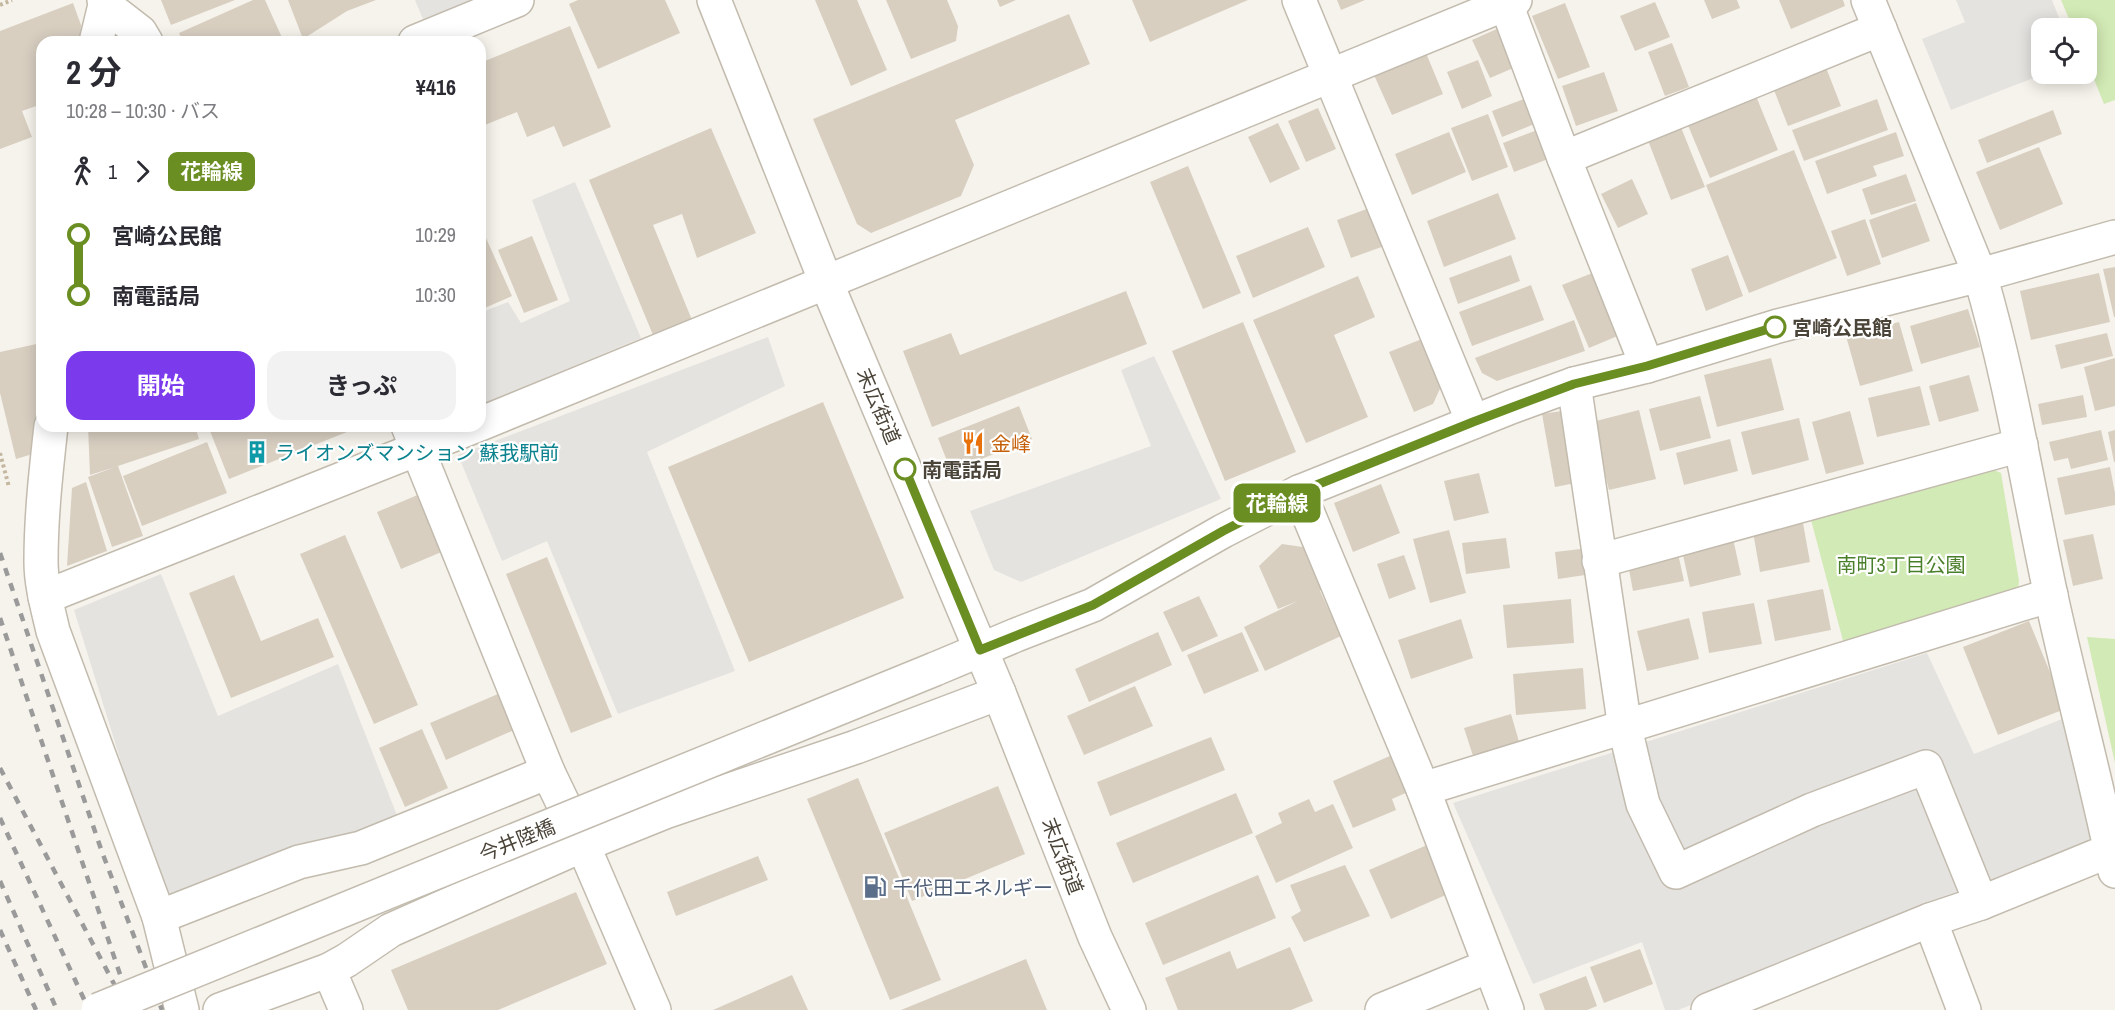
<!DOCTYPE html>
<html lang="ja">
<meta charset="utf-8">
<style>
:root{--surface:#fff;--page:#f2f2f3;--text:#2b2b33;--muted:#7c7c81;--accent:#7c3aed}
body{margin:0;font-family:"Archivo Narrow","Noto Sans JP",sans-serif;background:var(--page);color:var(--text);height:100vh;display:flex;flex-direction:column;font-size:22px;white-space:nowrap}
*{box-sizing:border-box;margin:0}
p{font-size:20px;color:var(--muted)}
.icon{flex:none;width:33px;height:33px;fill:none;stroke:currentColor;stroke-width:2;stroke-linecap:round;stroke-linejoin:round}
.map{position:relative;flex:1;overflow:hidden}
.sheet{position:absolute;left:36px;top:36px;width:450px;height:396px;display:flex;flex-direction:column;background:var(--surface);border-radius:18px;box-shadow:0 3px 15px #0003}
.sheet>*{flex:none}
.badge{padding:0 12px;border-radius:9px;font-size:21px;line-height:39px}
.controls{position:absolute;left:2031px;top:18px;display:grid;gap:12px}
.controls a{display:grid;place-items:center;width:66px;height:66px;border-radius:12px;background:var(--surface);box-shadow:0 3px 15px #0003;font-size:30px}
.map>.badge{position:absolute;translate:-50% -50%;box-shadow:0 0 0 3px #fff}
.legs{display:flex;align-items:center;gap:9px;height:66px;padding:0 30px;font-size:20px}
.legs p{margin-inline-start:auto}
.summary{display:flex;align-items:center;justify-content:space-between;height:102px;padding:0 30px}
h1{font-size:33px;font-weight:700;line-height:45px}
.primary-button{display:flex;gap:12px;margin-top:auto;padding:12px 30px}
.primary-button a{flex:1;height:69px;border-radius:18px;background:var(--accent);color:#fff;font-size:24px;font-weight:700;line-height:69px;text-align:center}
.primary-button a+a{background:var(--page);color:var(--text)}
ul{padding:0 30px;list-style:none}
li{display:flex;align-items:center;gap:21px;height:60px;font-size:22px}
li i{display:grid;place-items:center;width:9px;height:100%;margin:0 8px;background:currentColor}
li i::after{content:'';width:15px;height:15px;margin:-8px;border:4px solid;border-radius:50%;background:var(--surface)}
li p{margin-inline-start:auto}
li:first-child i{background:linear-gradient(#0000 50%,currentColor 0)}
li:last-child i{background:linear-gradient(currentColor 50%,#0000 0)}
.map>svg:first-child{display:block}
.green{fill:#d2eab5}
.parking{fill:#e5e3e0}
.building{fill:#d8cfc1}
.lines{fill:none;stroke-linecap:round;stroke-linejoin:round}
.minor-casing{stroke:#c2bbae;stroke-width:36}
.path{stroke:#c4b79f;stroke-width:4;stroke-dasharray:3 3;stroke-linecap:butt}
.minor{stroke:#fff;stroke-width:33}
.rail{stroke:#9a9a9a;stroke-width:4.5;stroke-dasharray:8 8;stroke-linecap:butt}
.minor-bridge-casing{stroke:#c2bbae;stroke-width:36;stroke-linecap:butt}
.minor-bridge{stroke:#fff;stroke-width:33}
.line-1-casing{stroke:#fff;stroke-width:14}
.line-1{stroke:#6b8e23;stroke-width:9}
.stop-1-dot{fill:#fff;stroke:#6b8e23;stroke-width:3}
.labels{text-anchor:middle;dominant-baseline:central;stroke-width:4.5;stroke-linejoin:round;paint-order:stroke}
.stop-label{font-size:20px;font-weight:bold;fill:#4b4439;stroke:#fff;text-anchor:start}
.street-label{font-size:20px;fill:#4b4439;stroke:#fff}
.food-label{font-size:20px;fill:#c56008;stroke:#fff;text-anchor:start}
.culture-label{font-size:20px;fill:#0d838f;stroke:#fff;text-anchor:start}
.park-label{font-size:20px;fill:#4a7f2a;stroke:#fff}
.service-label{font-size:20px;fill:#4e5e75;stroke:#fff;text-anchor:start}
</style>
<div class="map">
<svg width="2115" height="1010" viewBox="0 0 2115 1010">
<rect width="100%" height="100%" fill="#f6f3ec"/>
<g class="green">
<polygon points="2061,0 2115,0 2115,100 2104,104 2087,62 2086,28 2073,28"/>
<polygon points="1989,468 2001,473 2019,581 2016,604 1846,652 1810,516"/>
<polygon points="2087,637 2115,639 2115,763"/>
</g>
<g class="parking">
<polygon points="415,0 474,0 423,19"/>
<polygon points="1956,0 2052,0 2063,28 2042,28 2042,74 2044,74 1951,110 1922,39 1965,22"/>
<polygon points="575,182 641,338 480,405 480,313 508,302 521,323 570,301 532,200"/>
<polygon points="768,337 785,386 647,452 735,671 618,714 547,541 502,561 458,455"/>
<polygon points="1154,356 1221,499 1021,582 994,570 970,511 1151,446 1121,370"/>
<polygon points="161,574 218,716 338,664 398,818 165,904 74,610"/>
<polygon points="1927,653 1974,754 2067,717 2091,835 2082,852 1678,1010 1665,1010 1642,942 1533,984 1453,803"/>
</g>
<g class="building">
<polygon points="161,0 235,0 171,25"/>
<polygon points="253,0 265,0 284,42 183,42 179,33"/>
<polygon points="288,0 376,0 347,11 303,39"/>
<polygon points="578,0 665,0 680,33 598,69 569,4"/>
<polygon points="815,0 857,0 887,70 851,86"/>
<polygon points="886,0 947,0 958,26 956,41 911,59"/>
<polygon points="997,0 1016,0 1000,7"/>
<polygon points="1132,0 1248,0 1150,42"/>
<polygon points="1337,0 1365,0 1341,10"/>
<polygon points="1704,0 1737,0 1740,8 1712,19"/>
<polygon points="1779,0 1843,0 1845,6 1791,29"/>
<polygon points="1655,2 1670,37 1635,51 1620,16"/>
<polygon points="73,3 81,25 80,42 42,42 42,104 22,111 32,137 0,149 0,31"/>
<polygon points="1565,3 1590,67 1558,79 1532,16"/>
<polygon points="1069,14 1090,64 955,120 974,165 961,196 871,233 857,224 813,119"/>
<polygon points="1508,24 1525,63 1490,78 1472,40"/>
<polygon points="570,26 611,127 563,147 554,126 527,137 517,112 480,127 480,63"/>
<polygon points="1672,43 1689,87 1665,96 1648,52"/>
<polygon points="1426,53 1443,94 1392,115 1374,75"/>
<polygon points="1478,60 1492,96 1462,109 1447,72"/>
<polygon points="1825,65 1841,106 1788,126 1772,85"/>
<polygon points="1604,72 1618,111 1576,126 1562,86"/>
<polygon points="1532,96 1542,121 1502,137 1492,111"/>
<polygon points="1756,96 1778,150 1710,178 1687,123"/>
<polygon points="1877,99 1888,130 1804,161 1792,130"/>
<polygon points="1318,108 1336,149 1306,162 1288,121"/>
<polygon points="2053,110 2062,134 1987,163 1978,140"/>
<polygon points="1488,114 1508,167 1472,181 1451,128"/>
<polygon points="1278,123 1300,169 1270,183 1248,137"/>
<polygon points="1680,125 1705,187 1671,200 1647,138"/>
<polygon points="1545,127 1556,156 1514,172 1503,143"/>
<polygon points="711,128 756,233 697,258 682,214 653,225 692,320 653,335 589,180"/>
<polygon points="1449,132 1466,172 1412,195 1395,154"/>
<polygon points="1896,132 1904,156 1873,166 1877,176 1827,194 1815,161"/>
<polygon points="2039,147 2063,204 2000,230 1976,172"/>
<polygon points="1794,150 1837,258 1749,293 1706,185"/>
<polygon points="1188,166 1241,293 1203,309 1150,182"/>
<polygon points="1906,174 1916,201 1871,215 1862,189"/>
<polygon points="1632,179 1648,214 1618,228 1601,194"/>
<polygon points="1498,193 1516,239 1444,267 1427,221"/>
<polygon points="1916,203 1930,241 1882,258 1869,220"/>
<polygon points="1372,207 1387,245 1351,258 1337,220"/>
<polygon points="1865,219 1881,264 1847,276 1831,231"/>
<polygon points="1308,227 1325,267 1253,298 1236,256"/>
<polygon points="532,236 558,300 524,313 498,250"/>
<polygon points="486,238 512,296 480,310 480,241"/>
<polygon points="1511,255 1520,281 1458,304 1449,278"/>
<polygon points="1728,255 1743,296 1706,311 1691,269"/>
<polygon points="2115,267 2115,317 2114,317 2103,269"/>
<polygon points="1595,272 1620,335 1589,348 1562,285"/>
<polygon points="2099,273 2110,322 2031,340 2020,291"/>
<polygon points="1358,276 1375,317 1334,335 1368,417 1306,443 1253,320"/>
<polygon points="1531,285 1544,320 1472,346 1459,312"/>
<polygon points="1126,291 1147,344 932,427 903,351 951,333 960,355"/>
<polygon points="1968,309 1980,347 1921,364 1910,326"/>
<polygon points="1574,320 1585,351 1497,381 1482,373 1475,358"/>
<polygon points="1243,322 1296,452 1225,481 1172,351"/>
<polygon points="1899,322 1913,371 1860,386 1846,336"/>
<polygon points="2107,333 2113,356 2061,369 2055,345"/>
<polygon points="1427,337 1444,380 1433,404 1414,412 1389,352"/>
<polygon points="41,343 42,426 36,453 16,459 0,393 0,352"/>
<polygon points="1771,358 1784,410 1717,427 1704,375"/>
<polygon points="2115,358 2115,406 2095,411 2084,367"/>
<polygon points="1969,375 1979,411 1939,422 1929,386"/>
<polygon points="1920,386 1930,425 1877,437 1868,398"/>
<polygon points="2083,395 2087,417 2042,425 2038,404"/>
<polygon points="1700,396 1711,438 1660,451 1649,409"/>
<polygon points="823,402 904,598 749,662 668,467"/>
<polygon points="1019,406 1032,439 951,471 938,438"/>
<polygon points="1568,410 1581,482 1555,487 1542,414"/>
<polygon points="1639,410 1656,479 1609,490 1592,422"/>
<polygon points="1850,411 1864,464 1826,474 1812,422"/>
<polygon points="1799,418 1809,460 1752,475 1741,432"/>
<polygon points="88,426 195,426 199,439 118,466 143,536 112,547 88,477 115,467 90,475"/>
<polygon points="208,426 362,426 229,479"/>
<polygon points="2101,430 2108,460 2071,469 2068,458 2054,461 2049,442"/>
<polygon points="2115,430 2115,462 2114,462 2108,432"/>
<polygon points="1730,439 1738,471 1684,485 1676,453"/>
<polygon points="207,442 227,493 142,526 123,476"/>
<polygon points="2110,467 2115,493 2115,505 2065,515 2057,478"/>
<polygon points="1479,473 1489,513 1454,521 1444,481"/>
<polygon points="86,482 107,551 67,566 72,488"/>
<polygon points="1381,484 1400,533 1353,552 1334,503"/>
<polygon points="420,494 444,551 401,569 377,512"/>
<polygon points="1803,523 1810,562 1760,572 1753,532"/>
<polygon points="1449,530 1466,593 1430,603 1413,539"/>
<polygon points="1732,534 1741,575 1690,587 1681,546"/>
<polygon points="2093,534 2103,579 2073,586 2063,540"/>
<polygon points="345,535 418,705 374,724 300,554"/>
<polygon points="1506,538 1510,568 1466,574 1462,543"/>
<polygon points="1282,544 1303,547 1322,590 1320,591 1341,636 1265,671 1244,627 1298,601 1278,609 1259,566"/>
<polygon points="1589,548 1592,574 1558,579 1555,552"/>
<polygon points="1677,549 1684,581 1633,591 1627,559"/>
<polygon points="1404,555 1416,589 1389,599 1377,564"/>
<polygon points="547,557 612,717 571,733 506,574"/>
<polygon points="234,575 261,641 318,618 334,657 231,698 189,593"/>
<polygon points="1823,589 1831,630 1775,641 1767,600"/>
<polygon points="1199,596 1218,636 1182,652 1163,612"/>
<polygon points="1571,599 1574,643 1507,648 1503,605"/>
<polygon points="1754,603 1762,644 1709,653 1702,612"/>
<polygon points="1689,618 1699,659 1647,671 1637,631"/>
<polygon points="1461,619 1473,658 1411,679 1398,640"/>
<polygon points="2029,621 2065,709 1998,735 1963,647"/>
<polygon points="1158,632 1172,665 1089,702 1075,669"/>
<polygon points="1242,632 1259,671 1204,694 1187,655"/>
<polygon points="1583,668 1586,709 1516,715 1513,674"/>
<polygon points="1135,686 1153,726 1084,755 1067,716"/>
<polygon points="498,694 514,730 446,760 430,723"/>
<polygon points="1511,714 1520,745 1474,759 1464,728"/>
<polygon points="422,729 448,788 405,807 379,748"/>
<polygon points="1211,737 1225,770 1110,816 1097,782"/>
<polygon points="1392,755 1408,792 1392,799 1396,810 1353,828 1333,781"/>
<polygon points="858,778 941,980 890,1000 807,799"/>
<polygon points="998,786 1025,854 912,901 884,833"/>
<polygon points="1236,793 1253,833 1133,883 1116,843"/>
<polygon points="1309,799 1315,812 1333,804 1353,848 1276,883 1255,836 1282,823 1278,813"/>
<polygon points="1427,845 1448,894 1391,919 1369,870"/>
<polygon points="758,856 768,880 676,916 667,892"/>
<polygon points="1345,865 1370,916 1304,942 1291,917 1301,911 1290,885"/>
<polygon points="1258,875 1276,918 1163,965 1145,923"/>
<polygon points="576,892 607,964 498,1010 408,1010 391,970"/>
<polygon points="1290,947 1313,1001 1291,1010 1178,1010 1165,978 1230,951 1237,969"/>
<polygon points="1640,949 1653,984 1604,1003 1590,967"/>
<polygon points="1026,959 1047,1010 901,1010"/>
<polygon points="792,975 808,1010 713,1010"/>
<polygon points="1586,976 1597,1006 1587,1010 1545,1010 1539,994"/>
</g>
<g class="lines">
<g class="minor-casing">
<g id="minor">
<polyline points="714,0 826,282 999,693 1095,937 1129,1010"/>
<polyline points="1299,0 1473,422"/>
<path d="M 1868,0 L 1980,275 C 2011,380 2028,489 2051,596 C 2071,688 2096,779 2115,871"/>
<polyline points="1506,4 1564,158 1647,366"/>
<polyline points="105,5 140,32 146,42"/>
<polyline points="96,42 105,5 104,0"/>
<polyline points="415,42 517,0"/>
<polyline points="1564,158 1880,29"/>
<polyline points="1574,384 1625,728 1643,804 1676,872 1812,810 1926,767 1981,903"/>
<polyline points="480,424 1515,0"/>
<path d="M 51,426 C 46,471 41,516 41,562 C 41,585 48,609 53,631 L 159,917 L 182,1010"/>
<polyline points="408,426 548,772 583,845 654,1010"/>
<polyline points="1299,492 1423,789 1507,1010"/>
<polyline points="1599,561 2021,445"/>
<polyline points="45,597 475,426"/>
<polyline points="935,669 1016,635 1093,605 1223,531 1299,492 1511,407 1574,384 1647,366 1778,326 1980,275 2115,237"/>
<polyline points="1423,789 2051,595"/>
<polyline points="159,917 299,862 361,848 548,772"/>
<polyline points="1930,920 1964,1010"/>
<polyline points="329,970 346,1010"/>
<polyline points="220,1010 329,970 347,960 391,930 583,845 665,812 856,747 999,693"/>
<polyline points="1382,1010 1489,966"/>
<polyline points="1708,1010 1930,920 1981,903 2111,850"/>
</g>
</g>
<g class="path">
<polyline points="0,5 12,0"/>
<polyline points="0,453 9,487"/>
</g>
<use href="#minor" class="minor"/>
<g class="rail">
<polyline points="0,553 102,852 162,1010"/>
<polyline points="0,618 132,1010"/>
<polyline points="0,768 122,999"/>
<polyline points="0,818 89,1010"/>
<polyline points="0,881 57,1010"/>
<polyline points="0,930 36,1010"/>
</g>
<g class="minor-bridge-casing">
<polyline id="minor-bridge" points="98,1010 935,669"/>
</g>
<use href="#minor-bridge" class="minor-bridge"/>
</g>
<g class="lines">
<g class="line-1-casing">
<polyline id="line-1" points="905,469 980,650 1093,605 1223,531 1299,492 1473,422 1574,384 1647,366 1775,327"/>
</g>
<use href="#line-1" class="line-1"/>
</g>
<defs>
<g id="restaurant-bare" transform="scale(1.8)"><path d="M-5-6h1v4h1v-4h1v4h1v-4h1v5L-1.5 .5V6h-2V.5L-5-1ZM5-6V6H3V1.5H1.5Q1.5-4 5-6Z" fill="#e8710a" stroke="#fff" stroke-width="2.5" paint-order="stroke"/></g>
<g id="building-bare" transform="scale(1.8)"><path d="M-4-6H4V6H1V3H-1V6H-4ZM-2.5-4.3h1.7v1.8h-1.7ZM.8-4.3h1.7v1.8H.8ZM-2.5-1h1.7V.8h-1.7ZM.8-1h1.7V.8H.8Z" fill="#0f9aa8" stroke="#fff" stroke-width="2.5" paint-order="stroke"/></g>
<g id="fuel-bare" transform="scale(1.8)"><path d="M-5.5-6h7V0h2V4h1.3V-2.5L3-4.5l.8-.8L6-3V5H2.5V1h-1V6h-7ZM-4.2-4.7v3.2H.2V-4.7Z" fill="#5c6f8a" stroke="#fff" stroke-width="2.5" paint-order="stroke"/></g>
</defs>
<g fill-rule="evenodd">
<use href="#restaurant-bare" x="973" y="443"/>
<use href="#building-bare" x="257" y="452"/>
<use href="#fuel-bare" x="875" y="887"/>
</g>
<g class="stop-1-dot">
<circle cx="1775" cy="327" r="10"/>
<circle cx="905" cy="469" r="10"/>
</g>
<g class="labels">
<g class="stop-label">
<text x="1792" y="327">宮崎公民館</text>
<text x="922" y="469">南電話局</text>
</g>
<g class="street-label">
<text transform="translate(879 406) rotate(67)">末広街道</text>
<text transform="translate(517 840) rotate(-22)">今井陸橋</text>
<text transform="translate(1063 856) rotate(69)">末広街道</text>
</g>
<g class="food-label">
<text x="991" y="443">金峰</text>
</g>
<g class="culture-label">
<text x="275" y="452">ライオンズマンション 蘇我駅前</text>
</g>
<g class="park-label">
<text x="1901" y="564">南町3丁目公園</text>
</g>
<g class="service-label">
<text x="893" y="887">千代田エネルギー</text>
</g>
</g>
</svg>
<div class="controls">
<a><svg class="icon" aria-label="locate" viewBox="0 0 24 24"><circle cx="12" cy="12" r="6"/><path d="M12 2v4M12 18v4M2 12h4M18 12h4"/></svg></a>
</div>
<b class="badge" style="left:1277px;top:503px;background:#6b8e23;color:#fff">花輪線</b>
<section class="sheet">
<div class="summary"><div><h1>2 分</h1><p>10:28 – 10:30 · バス</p></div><b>¥416</b></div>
<div class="legs"><svg class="icon" aria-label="walk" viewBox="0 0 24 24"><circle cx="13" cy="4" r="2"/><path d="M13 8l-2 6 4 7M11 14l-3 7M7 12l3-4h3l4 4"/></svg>1<svg class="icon" aria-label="forward" viewBox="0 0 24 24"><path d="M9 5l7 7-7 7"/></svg><b class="badge" style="background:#6b8e23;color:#fff">花輪線</b></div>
<ul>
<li><i style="color:#6b8e23"></i><b>宮崎公民館</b><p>10:29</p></li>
<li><i style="color:#6b8e23"></i><b>南電話局</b><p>10:30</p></li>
</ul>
<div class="primary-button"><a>開始</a><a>きっぷ</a></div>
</section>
</div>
